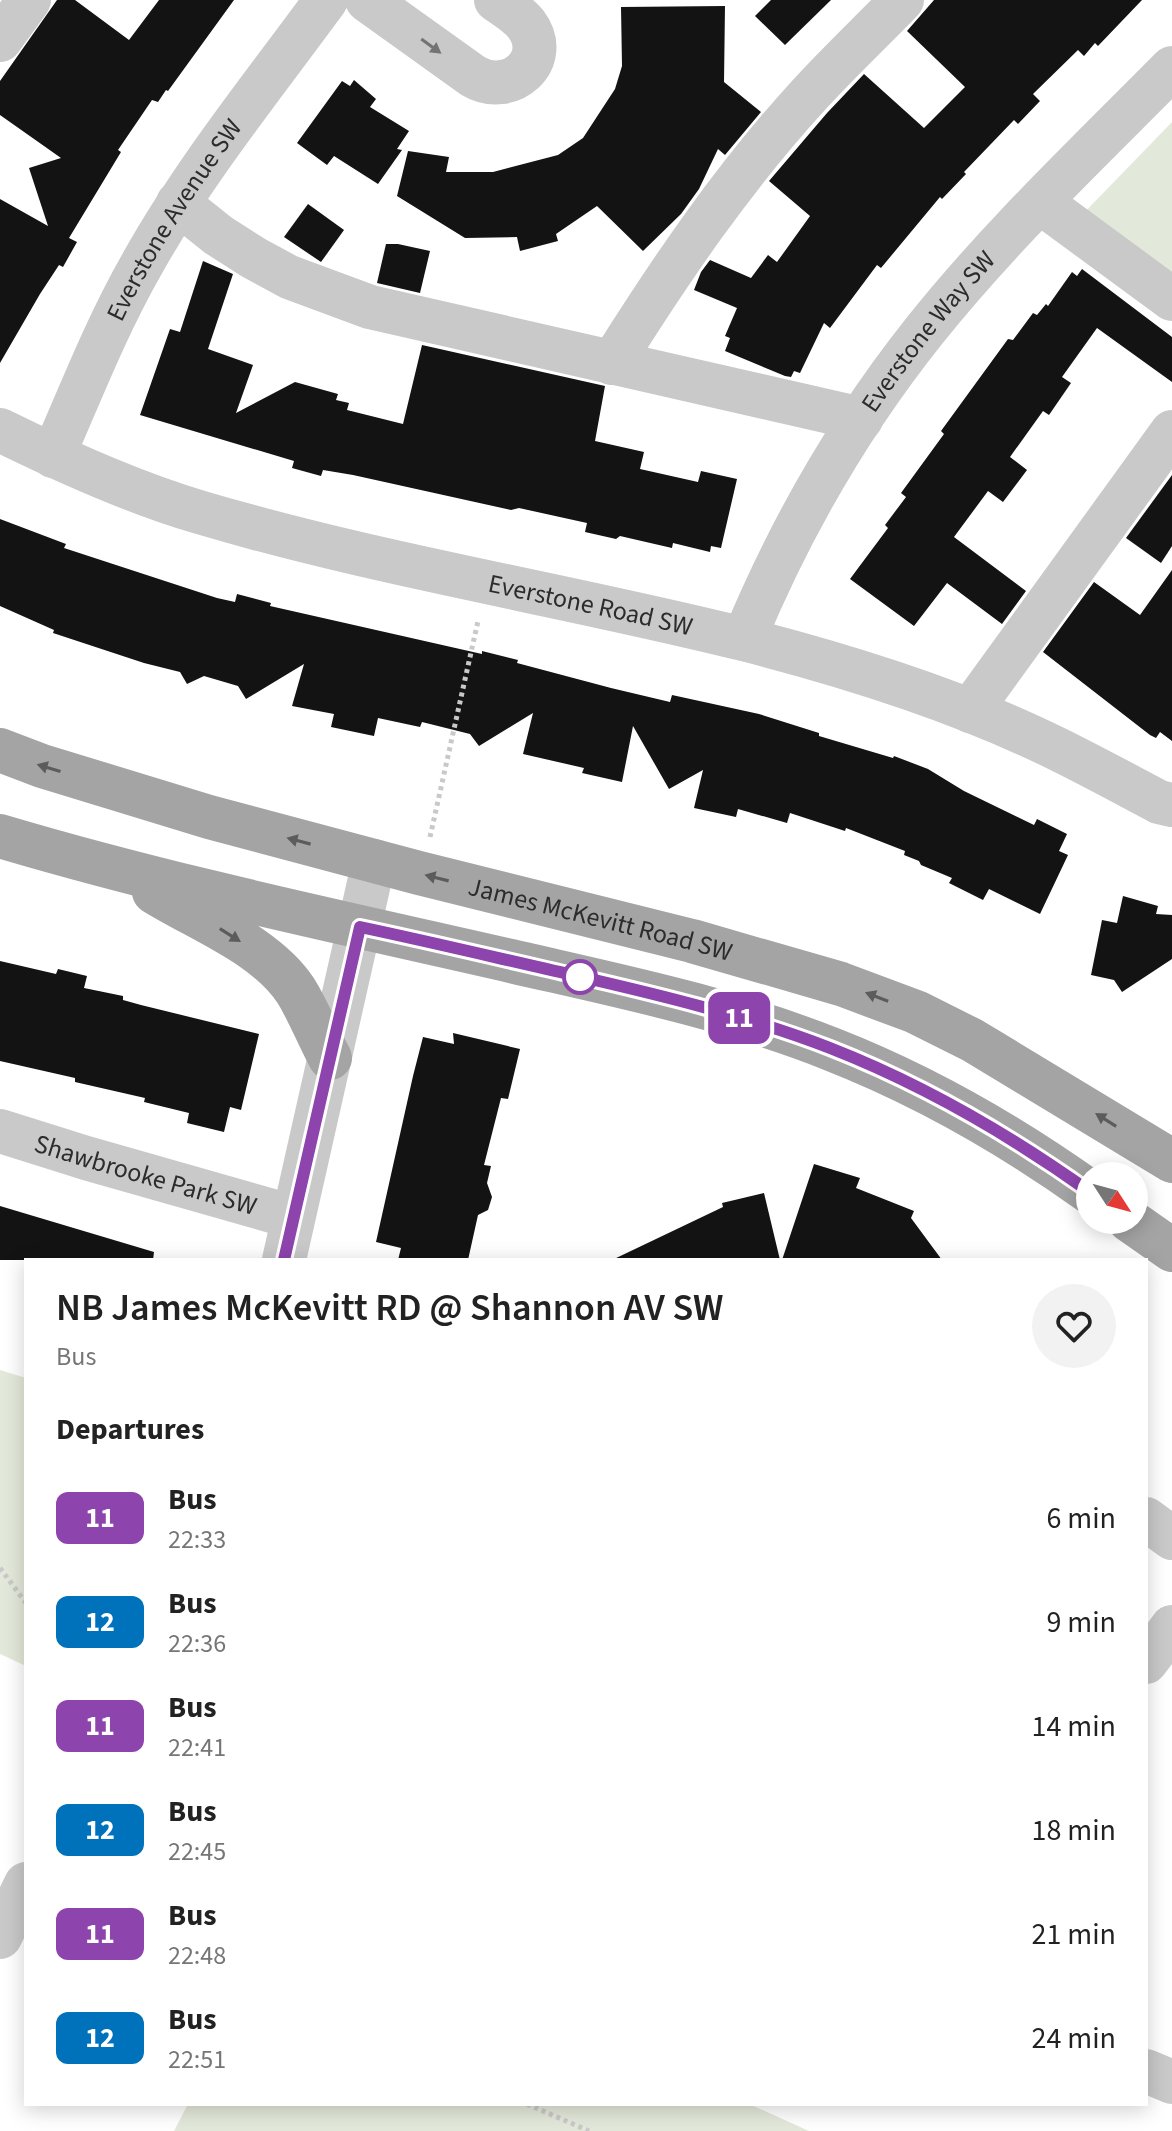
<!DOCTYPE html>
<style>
:root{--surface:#fff;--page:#f2f2f2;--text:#222;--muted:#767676}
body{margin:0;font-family:"Source Sans 3",sans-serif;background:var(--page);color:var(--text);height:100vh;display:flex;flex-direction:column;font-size:30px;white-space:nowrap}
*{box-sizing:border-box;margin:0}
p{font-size:26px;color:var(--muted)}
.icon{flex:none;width:44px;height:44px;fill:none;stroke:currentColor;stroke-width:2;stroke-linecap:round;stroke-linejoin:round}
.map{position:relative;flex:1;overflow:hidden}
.drawer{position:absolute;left:24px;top:1258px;width:1124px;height:848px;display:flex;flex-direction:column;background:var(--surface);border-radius:0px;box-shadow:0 4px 20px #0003}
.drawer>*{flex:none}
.badge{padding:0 16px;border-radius:12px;font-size:28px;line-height:52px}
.needle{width:52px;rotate:126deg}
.controls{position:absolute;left:1076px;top:1162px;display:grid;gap:16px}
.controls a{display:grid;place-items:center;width:72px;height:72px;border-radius:50%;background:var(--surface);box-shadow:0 4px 20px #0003;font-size:40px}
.map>.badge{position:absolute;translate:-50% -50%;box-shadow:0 0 0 4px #fff}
h2{padding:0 32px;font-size:30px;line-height:72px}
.round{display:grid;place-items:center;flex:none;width:84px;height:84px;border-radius:42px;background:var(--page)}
.head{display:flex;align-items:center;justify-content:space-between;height:136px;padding:0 32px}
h1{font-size:38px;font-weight:600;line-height:60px}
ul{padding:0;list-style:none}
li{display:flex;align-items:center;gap:24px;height:104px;padding:0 32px}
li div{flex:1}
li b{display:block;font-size:30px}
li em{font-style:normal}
li .badge{min-width:88px;font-weight:700;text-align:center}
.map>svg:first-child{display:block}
.green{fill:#e3e9da}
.building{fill:#131313}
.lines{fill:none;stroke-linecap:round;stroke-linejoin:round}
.path{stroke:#c9c9c9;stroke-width:5;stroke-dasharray:4 4;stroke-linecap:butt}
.minor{stroke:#c9c9c9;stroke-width:44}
.major{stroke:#a4a4a4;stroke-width:44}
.oneway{fill:#737373}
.oneway2{fill:#5c5c5c}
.line-casing{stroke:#fff;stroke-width:18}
.line{stroke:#8e44ad;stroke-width:12}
.stop-dot{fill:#fff;stroke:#8e44ad;stroke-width:4}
.labels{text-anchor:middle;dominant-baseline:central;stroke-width:8;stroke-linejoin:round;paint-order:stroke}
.street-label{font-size:26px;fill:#2c2c2c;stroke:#fff}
</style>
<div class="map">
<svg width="1172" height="2131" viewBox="0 0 1172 2131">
<rect width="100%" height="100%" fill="#fff"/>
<g class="green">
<polygon points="1172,122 1172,284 1080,217"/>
<polygon points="0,1370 26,1378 26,1666 0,1654"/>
<polygon points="188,2104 749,2104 809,2131 174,2131"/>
</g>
<g class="building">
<polygon points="57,0 75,0 129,40 159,0 234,0 168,91 166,90 158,102 152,100 118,150 121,152 69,238 77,242 63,267 59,265 40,294 0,363 0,199 48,226 29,168 61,158 0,115 0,81"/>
<polygon points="771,0 831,0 785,45 755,16"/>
<polygon points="934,0 1142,0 1098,46 1095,43 1084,56 1078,50 1033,94 1040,101 1018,124 1014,120 964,172 966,174 942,199 940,197 881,268 877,265 830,328 824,323 800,373 794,371 791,377 785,376 725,351 730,338 725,336 737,308 694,290 701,272 710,260 751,278 768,255 777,262 810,216 769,181 827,113 864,74 924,128 965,87 907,31"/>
<polygon points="725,6 724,82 761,112 725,155 718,149 699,189 681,214 643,251 597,206 556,234 558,241 520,251 517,237 465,238 397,196 408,151 449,157 446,172 493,172 558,155 583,138 615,89 622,66 621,7"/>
<polygon points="354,80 376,99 370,107 409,131 397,149 402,150 378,184 334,156 327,165 297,143 342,81 350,86"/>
<polygon points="308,204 344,230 321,262 284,237"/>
<polygon points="386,244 398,244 430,251 420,293 377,283"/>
<polygon points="203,261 233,274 208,349 253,365 236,413 295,382 338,394 336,400 349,403 347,410 403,424 422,345 605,386 595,441 644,452 640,469 698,482 701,471 737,479 721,548 711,546 710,552 673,543 672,548 620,536 616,539 585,532 587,523 519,508 511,510 353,475 323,470 321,476 292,468 294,461 140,415 170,329 180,332"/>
<polygon points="1082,269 1172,337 1172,382 1097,328 1062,377 1071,383 1049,415 1043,411 1010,457 1027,470 1003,502 988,491 954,537 1026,591 1002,624 947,583 914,626 850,579 888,528 885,525 906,497 901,493 944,434 941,431 1008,339 1013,340 1033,313 1037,315 1046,304 1048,306 1072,272 1077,276"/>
<polygon points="1172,475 1172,546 1161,563 1126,538"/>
<polygon points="0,519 66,544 64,548 217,598 235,602 237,594 271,603 270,606 482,654 482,651 518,660 517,663 611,688 670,702 672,695 759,714 819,733 819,736 893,758 894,756 928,769 964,791 1034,825 1037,819 1067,834 1059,851 1068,855 1040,914 989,889 983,900 949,883 952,878 921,865 919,861 904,855 905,851 846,828 845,831 790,813 787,823 738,809 736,817 694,808 703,770 669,789 633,726 622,782 582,773 584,768 523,754 533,713 479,746 470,734 422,722 420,727 378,718 374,736 331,727 334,714 292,706 304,664 246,699 238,686 204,676 187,684 180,672 144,663 53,633 54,630 0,606"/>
<polygon points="1172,570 1172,741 1160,732 1156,738 1150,735 1043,652 1094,582 1140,615"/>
<polygon points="1123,896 1158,906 1156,914 1172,915 1172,959 1122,992 1114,980 1091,975 1102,920 1117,923"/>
<polygon points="0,961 56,974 58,969 87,976 84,988 123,996 123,1000 141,1005 259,1034 241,1110 230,1107 224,1132 187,1123 189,1113 144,1102 145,1098 75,1082 75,1078 0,1061"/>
<polygon points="453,1033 520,1049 508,1099 501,1098 484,1165 491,1166 487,1183 492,1197 488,1210 478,1215 468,1260 398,1260 401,1248 376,1242 413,1076 423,1037 454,1044"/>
<polygon points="814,1164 860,1178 856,1188 914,1211 911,1218 942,1260 782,1260"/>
<polygon points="764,1193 780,1260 612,1260 723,1207 722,1203"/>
<polygon points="0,1206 154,1252 153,1260 0,1260"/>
</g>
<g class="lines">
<g class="path">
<polyline points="430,837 478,621"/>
<polyline points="0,1568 26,1603"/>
<polyline points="527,2104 589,2131"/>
</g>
<g class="minor">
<path d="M 367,0 L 473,76 C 510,98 553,60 526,24 C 518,14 506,7 496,0"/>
<polyline points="0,40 29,0"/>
<polyline points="1040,202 1172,299"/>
<polyline points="178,203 218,235 254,258 289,277 370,307 861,419"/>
<path d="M 612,363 C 671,269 733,178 808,96 C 838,63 871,32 902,0"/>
<path id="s1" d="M 0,430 C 61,460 134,493 199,512 C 377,565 562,594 743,639 C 845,665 949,697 1045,743 C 1083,761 1121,782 1159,802 L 1172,805"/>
<path id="s2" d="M 53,456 C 81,392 107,325 142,264 C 194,171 263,86 326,0"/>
<path id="s3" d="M 744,639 C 790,528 850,424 925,330 C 1000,236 1088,153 1172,68"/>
<polyline points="970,711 1172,432"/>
<path id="s4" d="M 0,1131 L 86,1158 L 293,1217"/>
<polyline points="284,1260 374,861"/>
<polyline points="1146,1519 1172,1538"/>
<polyline points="1146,1662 1172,1627"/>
<polyline points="0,1937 26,1884"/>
<polyline points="1146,2071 1172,2082"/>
</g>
<g class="major">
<path id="s5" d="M 0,750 L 42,766 L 209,817 L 419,873 L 692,941 L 841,984 L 916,1012 L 972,1040 L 1172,1161"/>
<path d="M 0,836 C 168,886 340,922 511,961 C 619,986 728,1008 831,1049 C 923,1085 1010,1135 1090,1192"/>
<path d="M 154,892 C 199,920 266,945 296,991 C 309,1012 318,1036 330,1058"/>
<polyline points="1129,1220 1172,1250"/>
</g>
</g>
<defs><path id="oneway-solid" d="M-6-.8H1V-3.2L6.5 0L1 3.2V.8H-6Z" transform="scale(2)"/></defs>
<use class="oneway" href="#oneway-solid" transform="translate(431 46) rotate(36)"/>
<g class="oneway2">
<use href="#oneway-solid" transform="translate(49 768) rotate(-163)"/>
<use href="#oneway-solid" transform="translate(299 841) rotate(-165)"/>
<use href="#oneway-solid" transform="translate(437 878) rotate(-166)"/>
<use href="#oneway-solid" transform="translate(230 935) rotate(32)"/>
<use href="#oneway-solid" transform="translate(877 997) rotate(-159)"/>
<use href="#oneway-solid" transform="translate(1106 1120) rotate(-148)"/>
</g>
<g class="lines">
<g class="line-casing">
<path id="line" d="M 284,1260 L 360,927 C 431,942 502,959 573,975 C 660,995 747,1016 830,1048 C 922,1084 1010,1135 1090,1192"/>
</g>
<use href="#line" class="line"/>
</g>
<circle class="stop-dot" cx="580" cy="977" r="16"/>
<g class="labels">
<g class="street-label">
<text stroke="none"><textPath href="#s2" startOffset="266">Everstone Avenue SW</textPath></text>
<text stroke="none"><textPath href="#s3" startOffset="360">Everstone Way SW</textPath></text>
<text stroke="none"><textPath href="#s1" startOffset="618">Everstone Road SW</textPath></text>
<text stroke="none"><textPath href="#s5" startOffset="624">James McKevitt Road SW</textPath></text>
<text stroke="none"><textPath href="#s4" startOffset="152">Shawbrooke Park SW</textPath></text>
</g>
</g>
</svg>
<div class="controls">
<a><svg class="needle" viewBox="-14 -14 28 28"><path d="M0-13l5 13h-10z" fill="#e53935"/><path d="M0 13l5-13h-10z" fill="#767676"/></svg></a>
</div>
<b class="badge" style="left:739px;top:1018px;background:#8e44ad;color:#fff">11</b>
<section class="drawer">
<div class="head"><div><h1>NB James McKevitt RD @ Shannon AV SW</h1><p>Bus</p></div><a class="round"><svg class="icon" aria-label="heart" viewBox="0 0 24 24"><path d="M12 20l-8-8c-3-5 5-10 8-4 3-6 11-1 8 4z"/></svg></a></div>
<h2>Departures</h2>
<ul>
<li><span class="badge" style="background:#8e44ad;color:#fff">11</span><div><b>Bus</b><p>22:33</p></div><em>6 min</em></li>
<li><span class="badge" style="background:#0072bc;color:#fff">12</span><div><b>Bus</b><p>22:36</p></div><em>9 min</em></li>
<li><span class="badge" style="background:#8e44ad;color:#fff">11</span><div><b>Bus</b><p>22:41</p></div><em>14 min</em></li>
<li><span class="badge" style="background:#0072bc;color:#fff">12</span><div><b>Bus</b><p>22:45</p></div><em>18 min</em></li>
<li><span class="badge" style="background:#8e44ad;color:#fff">11</span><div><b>Bus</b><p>22:48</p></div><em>21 min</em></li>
<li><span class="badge" style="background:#0072bc;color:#fff">12</span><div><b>Bus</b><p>22:51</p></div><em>24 min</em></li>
</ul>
</section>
</div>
